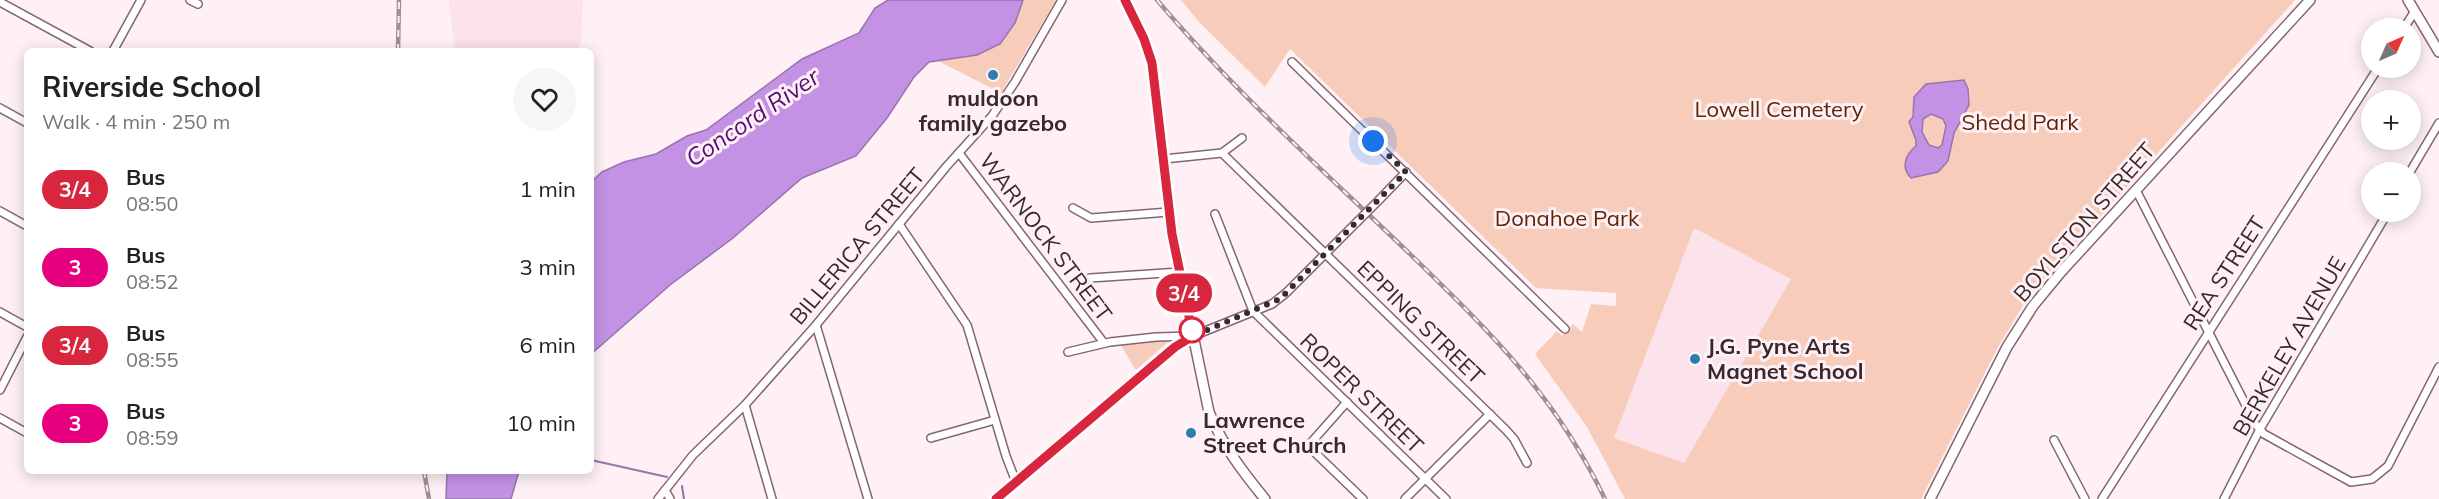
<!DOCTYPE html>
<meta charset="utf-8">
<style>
:root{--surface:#fff;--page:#f6f6f6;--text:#222;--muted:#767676}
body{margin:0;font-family:Mulish,sans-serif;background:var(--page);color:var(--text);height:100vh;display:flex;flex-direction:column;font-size:22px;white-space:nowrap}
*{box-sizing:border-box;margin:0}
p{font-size:20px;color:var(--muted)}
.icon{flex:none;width:33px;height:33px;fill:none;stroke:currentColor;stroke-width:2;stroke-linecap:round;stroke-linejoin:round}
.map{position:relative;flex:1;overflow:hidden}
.panel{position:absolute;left:24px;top:48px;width:570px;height:426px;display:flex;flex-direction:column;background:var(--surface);border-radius:9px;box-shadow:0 3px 15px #0003}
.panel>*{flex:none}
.badge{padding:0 12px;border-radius:20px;font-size:21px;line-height:39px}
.needle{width:39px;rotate:45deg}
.fabs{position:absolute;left:2361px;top:18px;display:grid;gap:12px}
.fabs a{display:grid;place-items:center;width:60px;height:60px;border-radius:50%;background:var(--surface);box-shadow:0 3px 15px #0003;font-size:30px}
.you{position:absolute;width:30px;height:30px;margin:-15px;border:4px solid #fff;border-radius:50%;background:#1a73e8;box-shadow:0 0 0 9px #1a73e833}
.map>.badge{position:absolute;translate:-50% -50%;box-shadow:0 0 0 3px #fff}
.round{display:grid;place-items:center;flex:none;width:63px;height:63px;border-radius:32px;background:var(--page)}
.headline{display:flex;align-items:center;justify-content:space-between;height:102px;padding:0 18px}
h1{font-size:28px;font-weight:700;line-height:45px}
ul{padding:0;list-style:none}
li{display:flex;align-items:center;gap:18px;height:78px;padding:0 18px}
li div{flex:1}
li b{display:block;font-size:22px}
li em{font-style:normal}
li .badge{min-width:66px;font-weight:700;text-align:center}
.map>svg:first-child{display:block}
.built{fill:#fce2ea}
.green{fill:#f8ccba;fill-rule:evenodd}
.water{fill:#c392e5;stroke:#9973ae;stroke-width:1.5;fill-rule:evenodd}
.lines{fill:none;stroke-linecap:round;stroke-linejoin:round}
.stream{stroke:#9973ae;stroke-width:2}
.street-casing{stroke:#856670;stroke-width:10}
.secondary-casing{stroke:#856670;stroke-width:12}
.street{stroke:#fff;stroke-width:7}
.secondary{stroke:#fff;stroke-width:9}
.rail-casing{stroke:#9e9094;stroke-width:4.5}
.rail{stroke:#fef0f4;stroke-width:2;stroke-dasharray:7;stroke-linecap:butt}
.street-bridge-casing{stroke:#856670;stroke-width:10;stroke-linecap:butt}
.street-bridge{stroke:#fff;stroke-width:7}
.line-casing{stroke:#fff;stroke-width:14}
.line{stroke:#d7263d;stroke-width:9}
.walk{stroke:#372a2e;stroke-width:6;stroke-dasharray:0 10.8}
.poi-dot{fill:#2d7dae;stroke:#fef0f4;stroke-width:2}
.stop-dot{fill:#fff;stroke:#d7263d;stroke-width:3}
.labels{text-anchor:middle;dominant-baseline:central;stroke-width:6;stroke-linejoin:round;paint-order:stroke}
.poi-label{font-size:22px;font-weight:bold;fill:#372a2e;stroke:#fef0f4;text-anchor:start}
.park-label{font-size:22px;fill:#5f2506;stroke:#fef0f4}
.street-label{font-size:22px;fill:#372a2e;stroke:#fef0f4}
.water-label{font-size:24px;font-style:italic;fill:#531175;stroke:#fef0f4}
</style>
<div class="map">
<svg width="2439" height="499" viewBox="0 0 2439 499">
<rect width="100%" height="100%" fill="#fef0f4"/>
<g class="built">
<polygon points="449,0 583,0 581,42 577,51 455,51"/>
<polygon points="1694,227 1791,279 1684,463 1614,438"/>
</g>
<g class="green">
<polygon points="1023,0 1056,0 1001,93 938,61 977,55 1015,23"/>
<path d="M 1181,0 L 2295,0 L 2029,296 L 1998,347 L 1921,499 L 1625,499 L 1587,427 L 1535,354 L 1557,331 L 1562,336 L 1573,324 L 1582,332 L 1591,304 L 1616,306 L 1616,293 L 1536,288 L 1290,49 L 1265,87 L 1199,22 ZM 1694,228 L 1791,279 L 1684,463 L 1614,438 Z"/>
<polygon points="1169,341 1136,370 1120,344"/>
</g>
<g class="water">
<polygon points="888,0 1023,0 1015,23 1000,44 977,55 929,62 914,77 887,118 856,156 802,178 733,238 670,285 591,354 591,182 602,172 624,162 656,154 687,136 706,130 802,59 859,33 875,8"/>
<path d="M 1964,80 L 1968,89 L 1969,105 L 1954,133 L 1948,161 L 1938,172 L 1911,178 C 1900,167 1906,154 1916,146 L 1916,140 L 1909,122 L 1913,117 L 1914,97 L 1926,84 ZM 1931,114 L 1943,119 L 1946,126 L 1942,145 L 1938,148 L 1929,145 L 1922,132 L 1923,119 Z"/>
<polygon points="447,471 519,471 511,499 446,499"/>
</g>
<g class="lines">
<g class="stream">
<polyline points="591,460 667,477"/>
<polyline points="682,486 684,499"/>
</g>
<g class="street-casing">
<g id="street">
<polyline points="190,0 198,4"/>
<polyline points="0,2 90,51"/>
<polyline points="2404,28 2415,11"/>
<polyline points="113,51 141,0"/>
<polyline points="1292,62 1565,329"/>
<polyline points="0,108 27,123"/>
<polyline points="959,153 1104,343"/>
<polyline points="1222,153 1242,138"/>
<polyline points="1164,159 1222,153 1506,430 1514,439 1527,463"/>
<polyline points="2410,172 2439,123"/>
<polyline points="2136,190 2256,425 2264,434 2351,482 2372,479 2388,466 2439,367"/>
<polyline points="1380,199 1406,172"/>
<polyline points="1073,208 1091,218 1169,212"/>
<polyline points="0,211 27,226"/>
<polyline points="1215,214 1253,311 1446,499"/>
<polyline points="899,224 967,325 1006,456 1016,482"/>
<polyline points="1090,278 1180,272"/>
<polyline points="0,312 27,327"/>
<polyline points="816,325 868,499"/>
<polyline points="1068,352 1110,342 1156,337 1193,336 1272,304 1286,293 1357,222"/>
<polyline points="0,390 27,337"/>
<polyline points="1347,402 1308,446 1363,499"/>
<polyline points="745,405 772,499"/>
<polyline points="0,418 27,433"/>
<polyline points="931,438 995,420"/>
<polyline points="2054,440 2085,499"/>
<polyline points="665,490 670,499"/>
<polyline points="658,499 693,455 745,405 816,325 946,167 992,116 1015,82 1062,0"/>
<polyline points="1405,499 1490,414"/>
<polyline points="2102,499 2378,68"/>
<polyline points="2224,499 2260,429 2388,212"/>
</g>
</g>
<g class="secondary-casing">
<g id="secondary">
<path d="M 1125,0 L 1144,39 L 1152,63 L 1172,234 L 1209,412 C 1223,446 1242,471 1265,499"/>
<polyline points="2408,0 2439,52"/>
<polyline points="996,499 1175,347 1193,336"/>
<polyline points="1930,499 2007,347 2033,306 2061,272 2310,0"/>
</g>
</g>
<use href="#street" class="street"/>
<use href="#secondary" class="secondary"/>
<g class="rail-casing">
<g id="rail">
<path d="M 1157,0 C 1234,91 1325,172 1411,255 C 1492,334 1555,395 1605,499"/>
<polyline points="398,51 399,0"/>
<polyline points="424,471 429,499"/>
</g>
</g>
<use href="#rail" class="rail"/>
<g class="street-bridge-casing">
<polyline id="street-bridge" points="1357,222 1380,199"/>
</g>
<use href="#street-bridge" class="street-bridge"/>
</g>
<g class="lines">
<g class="line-casing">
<polyline id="line" points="996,499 1175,347 1193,336 1172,234 1152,63 1144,39 1125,0"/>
</g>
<use href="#line" class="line"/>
<polyline class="walk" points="1192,330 1193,336 1280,299 1406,172 1373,141"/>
</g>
<g class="poi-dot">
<circle cx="993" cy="75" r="6"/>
<circle cx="1695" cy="359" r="6"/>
<circle cx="1191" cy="433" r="6"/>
</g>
<circle class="stop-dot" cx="1192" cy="330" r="12"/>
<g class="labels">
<g class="poi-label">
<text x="993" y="98" text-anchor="middle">muldoon<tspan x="993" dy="25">family gazebo</tspan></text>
<text x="1707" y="346">J.G. Pyne Arts<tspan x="1707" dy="25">Magnet School</tspan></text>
<text x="1203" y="420">Lawrence<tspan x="1203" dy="25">Street Church</tspan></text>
</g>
<g class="park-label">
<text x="1779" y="109">Lowell Cemetery</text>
<text x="2020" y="122">Shedd Park</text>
<text x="1567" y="218">Donahoe Park</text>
</g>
<g class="street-label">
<text transform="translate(2084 222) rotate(-49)">BOYLSTON STREET</text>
<text transform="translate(1046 237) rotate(53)">WARNOCK STREET</text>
<text transform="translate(857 246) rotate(-50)">BILLERICA STREET</text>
<text transform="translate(2224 273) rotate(-57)">REA STREET</text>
<text transform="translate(1421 322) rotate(44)">EPPING STREET</text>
<text transform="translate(2289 346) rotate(-60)">BERKELEY AVENUE</text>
<text transform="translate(1362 393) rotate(44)">ROPER STREET</text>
</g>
<g class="water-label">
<text transform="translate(752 117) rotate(-34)">Concord River</text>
</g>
</g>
</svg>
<div class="fabs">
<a><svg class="needle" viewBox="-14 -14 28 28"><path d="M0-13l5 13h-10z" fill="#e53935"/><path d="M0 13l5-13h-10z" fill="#767676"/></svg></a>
<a>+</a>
<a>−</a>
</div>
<div class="you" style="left:1373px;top:141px"></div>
<b class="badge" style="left:1184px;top:293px;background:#d7263d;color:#fff">3/4</b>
<section class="panel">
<div class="headline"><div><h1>Riverside School</h1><p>Walk · 4 min · 250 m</p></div><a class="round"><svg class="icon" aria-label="heart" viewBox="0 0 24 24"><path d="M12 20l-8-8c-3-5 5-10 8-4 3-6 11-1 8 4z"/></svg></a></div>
<ul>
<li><span class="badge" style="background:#d7263d;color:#fff">3/4</span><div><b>Bus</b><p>08:50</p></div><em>1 min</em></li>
<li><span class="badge" style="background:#e6007e;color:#fff">3</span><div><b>Bus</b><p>08:52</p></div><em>3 min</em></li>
<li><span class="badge" style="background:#d7263d;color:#fff">3/4</span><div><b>Bus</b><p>08:55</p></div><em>6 min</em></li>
<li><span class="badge" style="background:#e6007e;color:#fff">3</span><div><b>Bus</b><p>08:59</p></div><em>10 min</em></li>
</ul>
</section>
</div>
